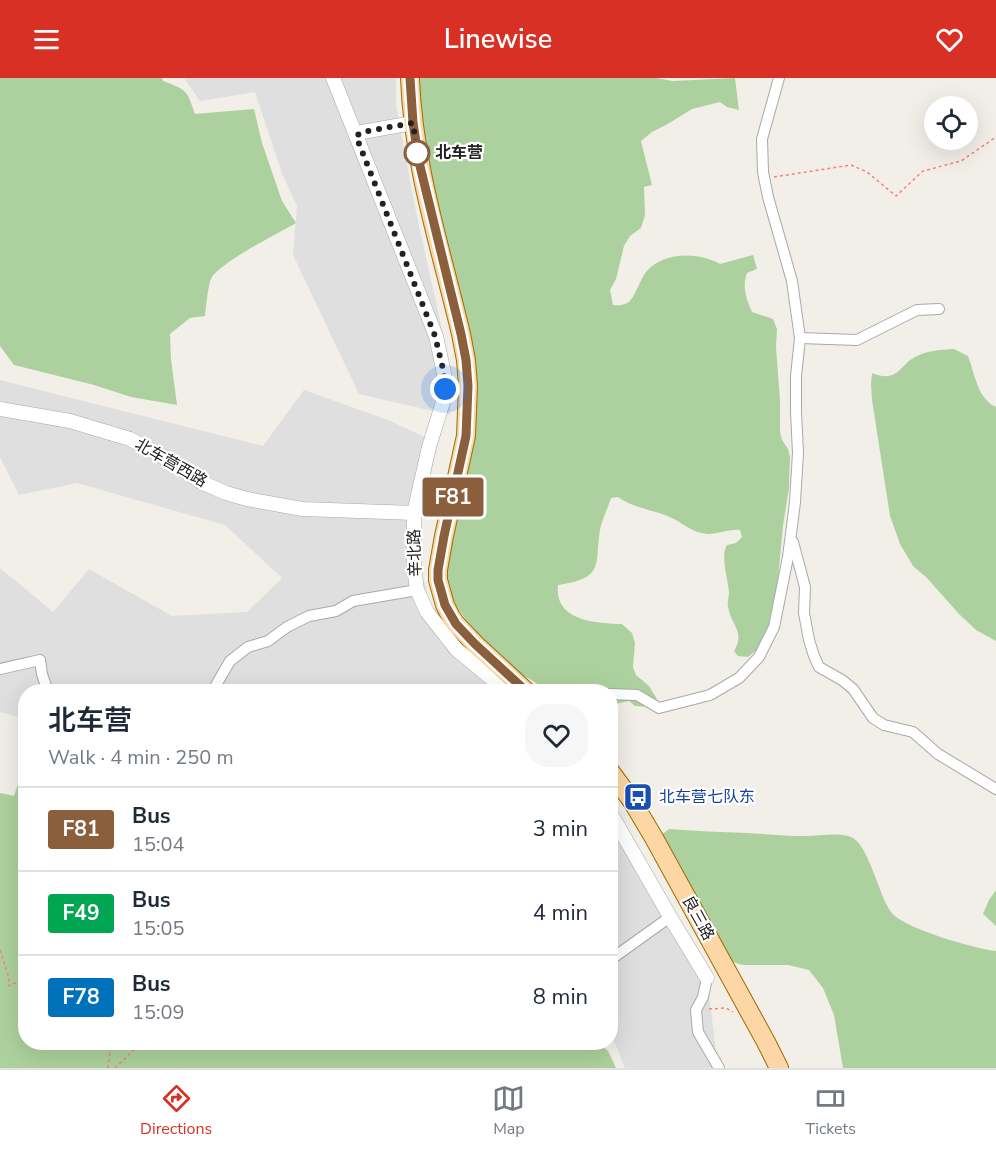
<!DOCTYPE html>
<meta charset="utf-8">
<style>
:root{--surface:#fff;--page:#f6f6f7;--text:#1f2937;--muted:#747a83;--line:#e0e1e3;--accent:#d93025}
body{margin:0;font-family:"Nunito Sans","Noto Sans SC",sans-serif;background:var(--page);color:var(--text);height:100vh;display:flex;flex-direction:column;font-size:22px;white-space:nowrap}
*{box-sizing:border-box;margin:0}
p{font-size:20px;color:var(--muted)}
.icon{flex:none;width:33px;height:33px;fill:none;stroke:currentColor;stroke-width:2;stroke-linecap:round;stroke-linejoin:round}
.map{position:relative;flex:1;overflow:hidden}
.details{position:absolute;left:18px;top:606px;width:600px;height:366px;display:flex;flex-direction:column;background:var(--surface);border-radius:24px;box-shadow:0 6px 24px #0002}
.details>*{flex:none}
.badge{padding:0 12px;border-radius:4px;font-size:21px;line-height:39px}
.buttons{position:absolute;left:924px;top:18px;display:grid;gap:12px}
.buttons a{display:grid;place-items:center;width:54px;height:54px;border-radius:50%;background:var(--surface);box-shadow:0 6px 24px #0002;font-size:30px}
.you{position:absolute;width:30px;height:30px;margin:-15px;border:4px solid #fff;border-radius:50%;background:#1a73e8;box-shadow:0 0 0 9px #1a73e833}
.map>.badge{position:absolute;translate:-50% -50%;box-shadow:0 0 0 3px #fff}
.round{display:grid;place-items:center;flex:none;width:63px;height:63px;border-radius:24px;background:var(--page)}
.summary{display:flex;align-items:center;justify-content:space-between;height:102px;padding:0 30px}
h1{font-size:28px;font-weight:600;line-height:45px}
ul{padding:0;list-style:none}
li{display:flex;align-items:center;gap:18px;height:84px;padding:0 30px;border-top:2px solid var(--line)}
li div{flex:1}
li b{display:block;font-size:22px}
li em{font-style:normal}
li .badge{min-width:66px;font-weight:700;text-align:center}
header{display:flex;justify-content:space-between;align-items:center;height:78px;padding:0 30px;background:var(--accent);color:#fff;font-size:27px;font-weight:600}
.dock{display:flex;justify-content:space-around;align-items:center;height:84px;border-top:2px solid var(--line);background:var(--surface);font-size:16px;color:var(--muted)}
.dock a{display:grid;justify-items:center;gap:3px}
.dock .on{color:var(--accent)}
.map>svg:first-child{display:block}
.residential{fill:#e0dfdf}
.forest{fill:#add19e}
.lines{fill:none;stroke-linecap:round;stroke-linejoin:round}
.minor-casing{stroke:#a9a9a9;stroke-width:12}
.tertiary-casing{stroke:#a9a9a9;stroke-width:15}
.primary-casing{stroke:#a06b00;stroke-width:20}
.path{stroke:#fa8072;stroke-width:1.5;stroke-dasharray:3 3;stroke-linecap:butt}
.minor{stroke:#fff;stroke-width:10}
.tertiary{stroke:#fff;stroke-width:14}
.primary{stroke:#fcd6a4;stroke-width:18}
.line-casing{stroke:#fff;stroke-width:14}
.line{stroke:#8b5e3c;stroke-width:9}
.walk{stroke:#222;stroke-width:6;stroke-dasharray:0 10.8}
.stop-dot{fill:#fff;stroke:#8b5e3c;stroke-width:3}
.labels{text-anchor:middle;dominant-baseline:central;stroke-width:4.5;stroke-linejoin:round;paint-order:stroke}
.stop-label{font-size:16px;font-weight:bold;fill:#222;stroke:#fff;text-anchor:start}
.street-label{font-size:16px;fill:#222;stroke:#fff}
.transit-label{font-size:16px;fill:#164399;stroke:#fff;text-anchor:start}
</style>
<header><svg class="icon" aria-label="menu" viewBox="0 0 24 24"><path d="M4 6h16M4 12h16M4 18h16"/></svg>Linewise<svg class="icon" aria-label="heart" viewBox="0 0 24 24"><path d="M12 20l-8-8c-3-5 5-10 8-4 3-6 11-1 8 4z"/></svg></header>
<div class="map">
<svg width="996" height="990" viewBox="0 0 996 990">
<rect width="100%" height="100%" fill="#f2efe9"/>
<g class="residential">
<polygon points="184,0 396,0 396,27 415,129 452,297 450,337 359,316 293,177 297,128 283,98 255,14 200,23"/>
<polygon points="0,302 59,317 263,368 304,312 388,342 438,365 415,468 440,564 499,613 26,614 25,641 0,634 0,490 53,534 89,491 172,538 247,534 282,500 225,447 77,405 19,417 0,379"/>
<polygon points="610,743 621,758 709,916 718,990 625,990 611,956"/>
</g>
<g class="forest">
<path d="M 0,0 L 162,0 L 163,3 C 188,12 187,13 195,36 L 254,31 L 262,65 L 282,123 L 296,145 C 279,155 218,185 211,201 C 208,207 206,230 205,238 L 190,240 L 170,256 L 171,281 L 177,327 L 131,319 L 94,307 L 14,287 L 0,268 Z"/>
<path d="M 415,0 L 656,0 L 673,3 L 735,0 L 739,32 L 727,29 L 720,24 L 692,31 L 666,47 L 652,54 L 641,63 L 652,107 L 644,109 L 645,137 L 641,150 L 630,158 L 624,168 L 616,201 L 610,212 L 613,227 C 619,228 626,227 630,223 C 636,216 640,202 646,194 C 663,173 699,174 720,186 L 753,177 L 757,191 L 747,195 C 742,208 746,221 752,234 L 773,241 L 777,251 L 776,269 L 780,323 L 780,354 L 782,362 L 788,371 L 790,379 L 789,410 L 783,448 L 777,511 L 767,556 L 759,570 L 748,579 L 738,578 L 734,573 C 746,553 730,547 728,528 C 727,524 729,519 729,514 C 728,501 720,478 727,467 L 736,465 L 742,459 L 740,452 C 729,451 719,456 708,456 C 694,455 686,448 674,441 C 656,432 635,431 618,419 L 611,420 C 608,429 604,438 601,447 C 593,485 608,500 558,507 C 554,543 596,545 622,546 L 632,555 L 635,565 L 633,589 L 636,597 L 649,608 L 657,621 L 647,629 L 635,628 L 629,623 L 611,627 L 610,614 L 549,614 C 542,610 537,605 530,601 C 526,599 521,597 517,594 C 504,586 494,573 484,561 C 463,539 446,521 446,489 L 471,362 L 422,77 Z"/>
<path d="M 954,271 L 968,278 C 975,296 977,320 996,329 L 996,563 L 976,552 L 959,536 L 927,500 L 913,488 L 900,466 L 890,438 L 872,322 L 871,306 L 872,295 C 899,306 899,286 917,278 C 929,272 941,272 954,271 Z"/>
<polygon points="25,696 26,964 598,964 608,973 616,990 0,990 0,715 14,718 21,697"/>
<path d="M 669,751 C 695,753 721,754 747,755 C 766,756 786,758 806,758 C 820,758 838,754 851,759 C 868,765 879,818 891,834 C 902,850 976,871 996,873 L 996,990 L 843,990 L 834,937 L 823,910 L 809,892 L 788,887 L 744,887 L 738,886 L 732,883 L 661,757 Z"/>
<polygon points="996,812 996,848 983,836 989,822"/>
</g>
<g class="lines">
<g class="minor-casing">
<g id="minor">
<polyline points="800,260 857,262 917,232 939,231"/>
<polyline points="793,464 805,509 804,535 809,562 814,578 819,589 842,602 853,611 873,640 884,647 913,654 938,676 996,711"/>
<polyline points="0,591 40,582 42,596 48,614"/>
<polyline points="212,614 230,583 248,569 268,563 287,549 309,538 336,533 353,523 417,512"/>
<polyline points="610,616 637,617 659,630 710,617 739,600 759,579 774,549 788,479 795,424 798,375 796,334 796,298 800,260 792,203 768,119 763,94 762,61 779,0"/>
<polyline points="610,882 670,839"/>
<polyline points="707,900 703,919 696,932 698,954 719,990"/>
</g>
</g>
<g class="tertiary-casing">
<g id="tertiary">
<polyline points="333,0 436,258 444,295 445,311 443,324 429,369 414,435 414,489 417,512 427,534 456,571 508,614"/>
<polyline points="356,58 362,54 413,45"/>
<polyline points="0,331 70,343 130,361 160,377 201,404 226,415 247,421 302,431 414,435"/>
<polyline points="610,734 673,844 707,900"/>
</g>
</g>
<g class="primary-casing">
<g id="primary">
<path d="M 410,0 C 413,87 441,171 461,256 L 466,282 L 468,308 L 466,358 L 444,458 L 438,492 L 438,502 L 445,527 L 451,539 L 456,546 L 475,566 L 527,614"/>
<polyline points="610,693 632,723 654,760 766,964 779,990"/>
</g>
</g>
<g class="path">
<polyline points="774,99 851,87 867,94 896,118 923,93 961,83 996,59"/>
<polyline points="0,872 9,900 9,908 19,903 21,894 19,881 26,868"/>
<polyline points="709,931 726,930 733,934"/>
<polyline points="108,990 111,964"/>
<polyline points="115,990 142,964"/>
</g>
<use href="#minor" class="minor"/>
<use href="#tertiary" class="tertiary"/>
<use href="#primary" class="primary"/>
</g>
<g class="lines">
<g class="line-casing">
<polyline id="line" points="410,0 413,45 419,84 461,256 466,282 468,308 466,358 444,458 438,492 438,502 445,527 456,546 475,566 527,614"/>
</g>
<use href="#line" class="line"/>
<polyline class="walk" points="417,75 413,45 362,54 356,58 435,258 444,295 445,311"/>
</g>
<defs>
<g id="bus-square" transform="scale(1.5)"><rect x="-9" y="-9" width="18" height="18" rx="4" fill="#1a4fb4" stroke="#fff"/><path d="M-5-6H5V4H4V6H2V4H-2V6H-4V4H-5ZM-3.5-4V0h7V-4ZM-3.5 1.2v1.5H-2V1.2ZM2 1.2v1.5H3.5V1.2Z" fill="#fff"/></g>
</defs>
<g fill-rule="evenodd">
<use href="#bus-square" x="638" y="719"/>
</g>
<circle class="stop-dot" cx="417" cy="75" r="12"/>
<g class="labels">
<g class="stop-label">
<text x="435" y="75">北车营</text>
</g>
<g class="street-label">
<text transform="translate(171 385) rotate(30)">北车营西路</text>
<text transform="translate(415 475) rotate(-92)">辛北路</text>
<text transform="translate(698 840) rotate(61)">良三路</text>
</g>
<g class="transit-label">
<text x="659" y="719">北车营七队东</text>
</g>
</g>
</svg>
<div class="buttons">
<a><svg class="icon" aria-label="locate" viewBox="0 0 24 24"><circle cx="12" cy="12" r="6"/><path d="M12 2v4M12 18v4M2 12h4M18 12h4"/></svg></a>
</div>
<div class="you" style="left:445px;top:311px"></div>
<b class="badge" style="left:453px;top:419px;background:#8b5e3c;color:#fff">F81</b>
<section class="details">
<div class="summary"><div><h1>北车营</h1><p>Walk · 4 min · 250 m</p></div><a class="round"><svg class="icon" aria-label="heart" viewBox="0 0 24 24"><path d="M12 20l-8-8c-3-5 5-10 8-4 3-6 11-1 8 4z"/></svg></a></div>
<ul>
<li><span class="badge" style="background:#8b5e3c;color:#fff">F81</span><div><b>Bus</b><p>15:04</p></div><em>3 min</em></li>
<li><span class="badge" style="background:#00a651;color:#fff">F49</span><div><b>Bus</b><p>15:05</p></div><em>4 min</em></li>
<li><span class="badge" style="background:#0072bc;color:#fff">F78</span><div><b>Bus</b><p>15:09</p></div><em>8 min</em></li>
</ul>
</section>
</div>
<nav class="dock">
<a class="on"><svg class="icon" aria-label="directions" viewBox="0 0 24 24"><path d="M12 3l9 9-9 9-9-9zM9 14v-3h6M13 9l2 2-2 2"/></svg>Directions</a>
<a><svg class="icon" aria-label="map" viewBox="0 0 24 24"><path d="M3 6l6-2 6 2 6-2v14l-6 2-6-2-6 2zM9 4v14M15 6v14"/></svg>Map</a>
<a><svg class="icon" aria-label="tickets" viewBox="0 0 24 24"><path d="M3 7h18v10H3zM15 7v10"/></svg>Tickets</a>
</nav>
